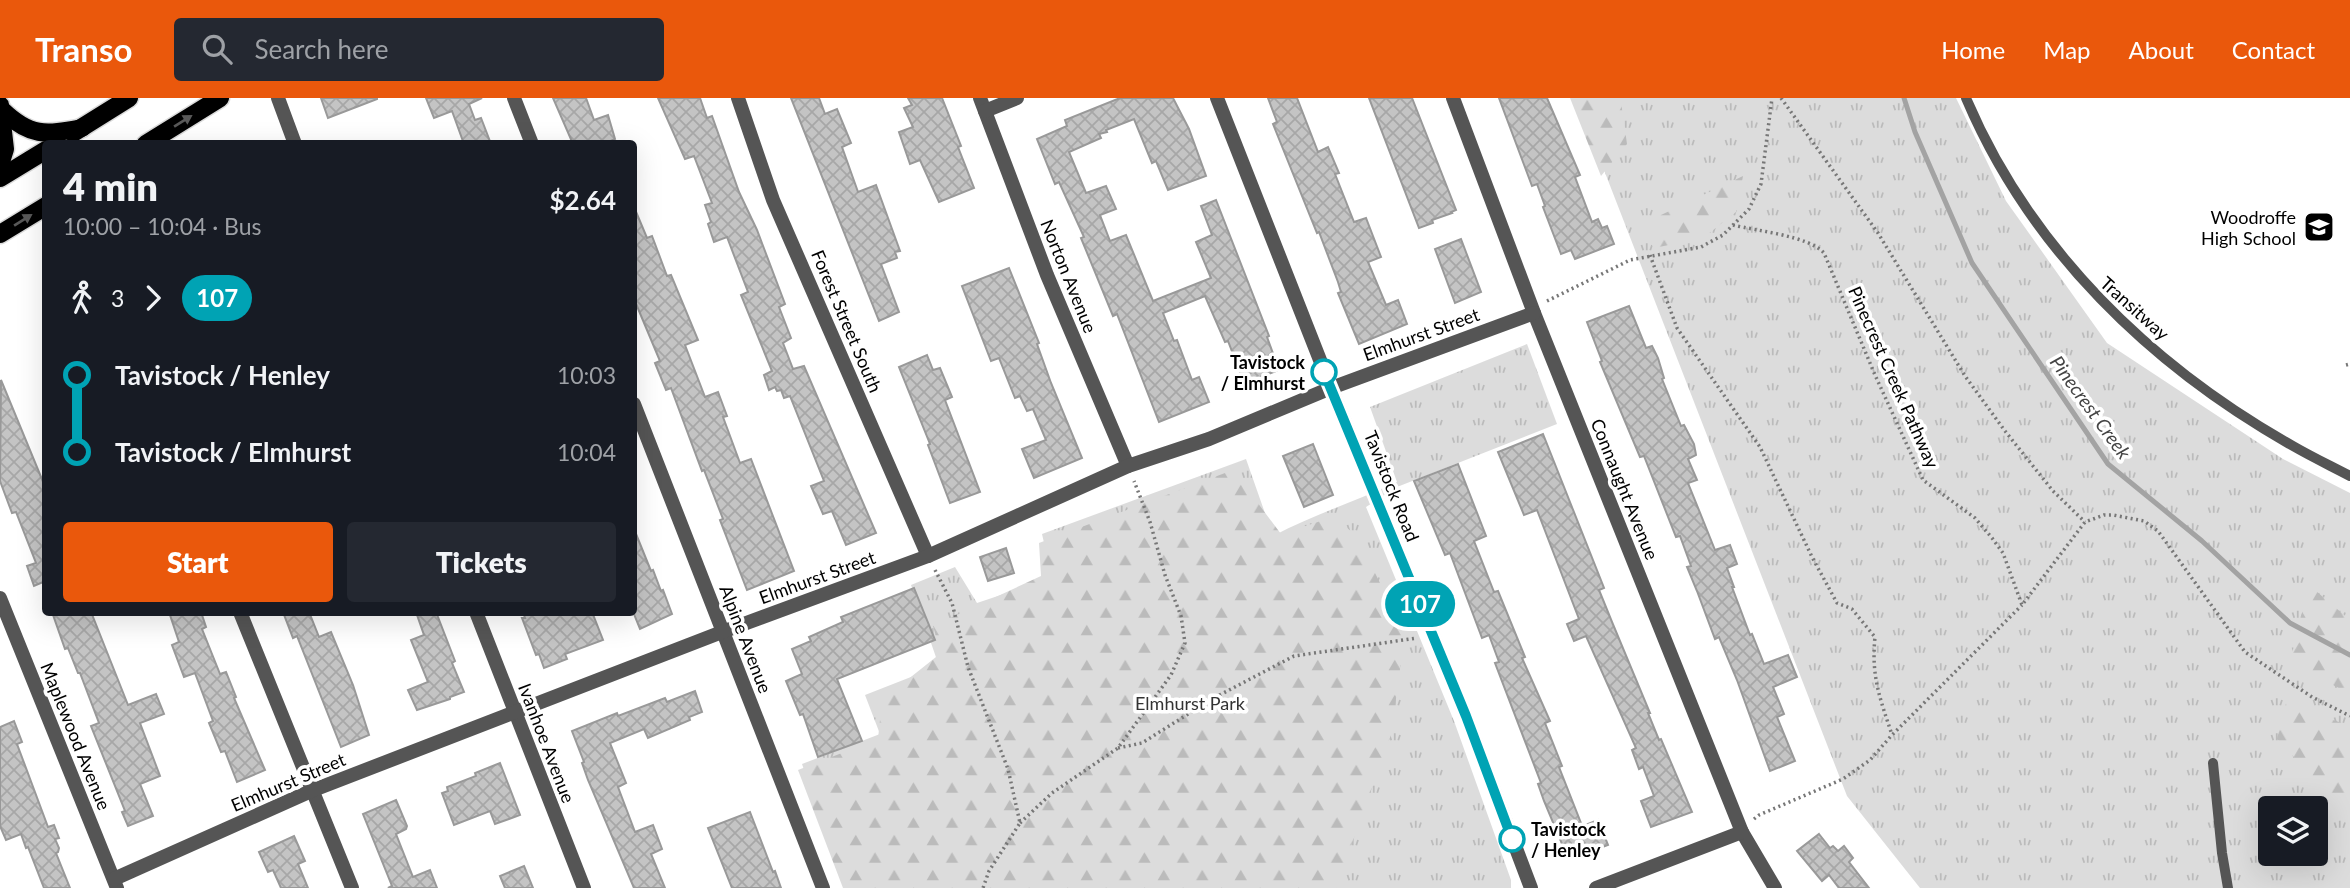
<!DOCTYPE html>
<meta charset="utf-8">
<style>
:root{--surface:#171b24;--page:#242831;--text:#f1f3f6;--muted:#9ea1a6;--accent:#ea580c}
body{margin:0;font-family:Lato,sans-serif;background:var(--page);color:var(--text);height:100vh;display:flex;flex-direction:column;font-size:26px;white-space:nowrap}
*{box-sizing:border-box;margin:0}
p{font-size:23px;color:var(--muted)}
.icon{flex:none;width:38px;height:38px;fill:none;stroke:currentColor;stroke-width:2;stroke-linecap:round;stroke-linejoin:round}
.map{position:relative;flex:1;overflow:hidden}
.sheet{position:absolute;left:42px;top:42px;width:595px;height:476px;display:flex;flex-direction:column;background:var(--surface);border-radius:7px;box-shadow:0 7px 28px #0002}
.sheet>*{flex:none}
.badge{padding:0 14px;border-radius:23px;font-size:24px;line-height:46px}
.tools{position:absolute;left:2258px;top:698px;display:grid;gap:14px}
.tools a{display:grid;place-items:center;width:70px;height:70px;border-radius:7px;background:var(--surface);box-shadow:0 7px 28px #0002;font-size:35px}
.map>.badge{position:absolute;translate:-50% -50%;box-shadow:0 0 0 4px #fff}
.legs{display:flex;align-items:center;gap:10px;height:77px;padding:0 21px;font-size:23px}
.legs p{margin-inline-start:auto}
.headline{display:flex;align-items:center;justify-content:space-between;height:119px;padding:0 21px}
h1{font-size:38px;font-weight:800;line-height:52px}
.button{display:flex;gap:14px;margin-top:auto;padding:14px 21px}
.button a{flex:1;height:80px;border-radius:7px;background:var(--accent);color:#fff;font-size:28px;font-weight:800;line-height:80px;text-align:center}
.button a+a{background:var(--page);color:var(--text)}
ul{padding:0 21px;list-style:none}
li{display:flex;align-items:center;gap:24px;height:77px;font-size:26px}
li i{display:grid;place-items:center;width:10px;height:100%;margin:0 9px;background:currentColor}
li i::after{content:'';width:18px;height:18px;margin:-9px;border:5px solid;border-radius:50%;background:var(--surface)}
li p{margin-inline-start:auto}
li:first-child i{background:linear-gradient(#0000 50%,currentColor 0)}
li:last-child i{background:linear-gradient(currentColor 50%,#0000 0)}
header{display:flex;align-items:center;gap:42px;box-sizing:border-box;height:98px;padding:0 35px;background:var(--accent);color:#fff}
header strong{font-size:33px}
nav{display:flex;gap:38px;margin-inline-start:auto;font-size:24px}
.search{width:490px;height:63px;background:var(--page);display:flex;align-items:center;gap:18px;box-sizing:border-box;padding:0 24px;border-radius:7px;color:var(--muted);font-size:26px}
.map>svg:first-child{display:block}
.grass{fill:url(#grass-tufts);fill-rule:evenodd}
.forest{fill:url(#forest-firs)}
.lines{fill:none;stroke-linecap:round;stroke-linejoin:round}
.stream{stroke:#a3a3a3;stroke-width:5}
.building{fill:url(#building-cross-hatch);stroke:#999;stroke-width:2}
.primary-casing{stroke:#dbdbdb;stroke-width:21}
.path{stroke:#777;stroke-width:3.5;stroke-dasharray:2 3.5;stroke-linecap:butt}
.service{stroke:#555;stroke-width:10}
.minor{stroke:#555;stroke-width:14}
.primary{stroke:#000;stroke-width:18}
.oneway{fill:#595959}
.line-1-casing{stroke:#fff;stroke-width:16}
.line-1{stroke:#00a3b4;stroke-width:10}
.stop-1-dot{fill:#fff;stroke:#00a3b4;stroke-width:3.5}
.labels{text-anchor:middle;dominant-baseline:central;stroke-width:7;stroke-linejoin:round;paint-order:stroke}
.poi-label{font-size:18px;fill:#000;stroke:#fff;text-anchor:end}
.street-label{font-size:18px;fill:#000;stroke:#fff}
.stop-label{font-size:18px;font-weight:bold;fill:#000;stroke:#fff;text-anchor:end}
.park-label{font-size:18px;fill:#333;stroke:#fff}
.water-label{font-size:19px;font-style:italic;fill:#444;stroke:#fff}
</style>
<header>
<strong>Transo</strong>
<div class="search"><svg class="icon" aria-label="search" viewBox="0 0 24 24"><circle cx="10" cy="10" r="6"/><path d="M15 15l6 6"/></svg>Search here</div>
<nav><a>Home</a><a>Map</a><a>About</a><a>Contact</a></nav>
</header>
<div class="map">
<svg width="2350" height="790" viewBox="0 0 2350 790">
<defs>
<pattern id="grass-tufts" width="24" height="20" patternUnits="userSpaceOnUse" patternTransform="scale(1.75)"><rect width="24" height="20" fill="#dcdcdc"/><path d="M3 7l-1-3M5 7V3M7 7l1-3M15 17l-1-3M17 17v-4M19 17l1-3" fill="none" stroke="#bbb"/></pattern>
<pattern id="forest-firs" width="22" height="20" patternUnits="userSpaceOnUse" patternTransform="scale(1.75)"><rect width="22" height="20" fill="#dcdcdc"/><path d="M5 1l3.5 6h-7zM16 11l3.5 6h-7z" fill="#bbb"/></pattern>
<pattern id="building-cross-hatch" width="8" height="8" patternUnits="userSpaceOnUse" patternTransform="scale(1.75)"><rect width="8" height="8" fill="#c4c4c4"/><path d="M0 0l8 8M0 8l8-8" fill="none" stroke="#a7a7a7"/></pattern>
</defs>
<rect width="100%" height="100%" fill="#fff"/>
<g class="grass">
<path d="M 1576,0 L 1956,0 L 2006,103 L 2107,245 L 2283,361 L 2350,395 L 2350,790 L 1920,790 L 1847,698 ZM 2270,710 L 2315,710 L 2315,756 L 2270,756 Z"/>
<path d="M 1527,246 L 1557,326 L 1397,389 L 1366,409 L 1454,623 L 1511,782 L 1511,790 L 845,790 L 802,666 L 880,636 L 865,597 L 939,568 L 911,487 L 955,469 L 977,505 L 1052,480 L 1042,436 L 1246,361 L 1273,438 C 1313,417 1356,403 1397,384 L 1370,309 Z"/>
</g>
<g class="forest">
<polygon points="1570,0 1623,0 1621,4 1627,46 1601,78"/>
<polygon points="1743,78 1736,114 1703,140 1654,150 1649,143 1661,117"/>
<polygon points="1233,372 1281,436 1333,419 1356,437 1405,535 1391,637 1336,790 843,790 798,672 878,641 882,602 941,555 933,528 1041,478 1039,445"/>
<polygon points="2309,487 2350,522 2350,596 2290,564"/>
<polygon points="2286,605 2350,628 2350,719 2277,641"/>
</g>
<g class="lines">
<polyline class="stream" points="1904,0 1915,34 1972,165 2108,366 2202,443 2290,525 2350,557"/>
</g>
<g class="building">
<polygon points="321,0 377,0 377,1 328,20"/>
<polygon points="426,0 482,0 469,6 475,22 481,20 491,46 464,46 452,13 434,20"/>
<polygon points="553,0 586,0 594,22 608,17 615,41 604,46 573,46"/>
<polygon points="658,0 700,0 707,20 712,18 739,94 757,132 785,206 779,209 791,240 783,245 793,271 804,268 876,435 846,447 832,413 823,416 811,388 824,383 790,298 784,300 781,292 777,293 775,289 769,292 764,277 772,273 741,197 748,194 727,139 714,144 708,126 711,124 705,107 712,105 694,58 685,61"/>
<polygon points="791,0 819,0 825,16 837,11 851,45 842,49 858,94 876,87 900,153 895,154 897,160 881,166 899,214 879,223"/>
<polygon points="908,0 942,0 961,48 958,49 974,90 939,104 920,62 910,66 899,34 913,29 904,10 912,7"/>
<polygon points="1120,0 1173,0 1189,31 1206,78 1168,92 1156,63 1152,65 1134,21 1106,32 1107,34 1099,36 1101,40 1069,54 1086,95 1106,88 1116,111 1100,117 1110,143 1126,137 1153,203 1211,180 1196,144 1212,137 1201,108 1216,102 1269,238 1267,239 1279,272 1244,285 1228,243 1225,244 1205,198 1163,215 1174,243 1177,242 1192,282 1199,279 1209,304 1159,324 1117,216 1113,218 1081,140 1084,139 1059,84 1055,86 1037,41 1067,28 1065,22"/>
<polygon points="1268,0 1297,0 1318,54 1328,49 1339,75 1335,76 1354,124 1366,120 1381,159 1368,164 1386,207 1398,202 1407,226 1359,246 1338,195 1341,194 1338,184 1319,134 1317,135 1273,26 1277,24"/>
<polygon points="1369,0 1412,0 1456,112 1451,114 1452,115 1432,122 1433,125 1419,130"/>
<polygon points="1499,0 1547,0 1580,77 1575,79 1592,124 1598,121 1602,130 1607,128 1614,146 1575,161 1571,152 1561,156 1543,109 1545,108 1537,86 1532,88"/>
<polygon points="634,109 647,140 652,138 667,178 671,177 698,242 685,247 705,299 718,294 727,318 723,319 740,365 751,361 794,473 747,492 720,422 723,421 704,372 702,373 671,290 666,292 655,265 660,263 634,201"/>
<polygon points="1461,141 1481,194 1455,205 1435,151"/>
<polygon points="1009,170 1039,245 1037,246 1051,285 1082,360 1034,380 1022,351 1046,342 1033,311 1027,313 1020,298 1015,300 999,260 991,263 962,188"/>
<polygon points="1629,208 1646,250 1652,248 1658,260 1664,280 1662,281 1681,328 1684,327 1694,346 1696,357 1688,361 1697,382 1688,385 1715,452 1730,447 1737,466 1727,470 1734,489 1732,489 1750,537 1752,536 1764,566 1788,557 1797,579 1773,589 1784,616 1777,619 1795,663 1770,673 1737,582 1719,539 1715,541 1697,493 1687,469 1691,468 1680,438 1676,439 1644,358 1640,359 1600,264 1602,263 1587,224"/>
<polygon points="927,257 933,272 940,270 952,299 945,302 980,394 950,405 928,347 930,346 899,269"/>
<polygon points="1,282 46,391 46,487 43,484 34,488 27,468 36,465 16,414 12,415 0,383"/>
<polygon points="1543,336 1604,490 1599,492 1612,524 1650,615 1648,615 1659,642 1661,641 1692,714 1651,729 1641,703 1654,698 1643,669 1639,671 1632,652 1636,650 1586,538 1574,543 1567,526 1579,521 1537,412 1524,417 1498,354"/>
<polygon points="1313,346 1333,397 1304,409 1283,358"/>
<polygon points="1458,366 1486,438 1474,443 1494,494 1498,493 1525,559 1522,560 1550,623 1545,625 1562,668 1559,669 1581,725 1583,728 1598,722 1608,747 1587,755 1586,751 1567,758 1544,703 1538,686 1541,685 1495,565 1499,564 1489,537 1482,540 1450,455 1445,457 1414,383"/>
<polygon points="634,431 651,473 653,472 661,493 663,492 672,516 640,531 634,516"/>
<polygon points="1006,450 1014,475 988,483 980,459"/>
<polygon points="914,490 935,542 837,581 862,643 818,659 803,616 800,617 786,583 802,576 792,551 811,543 809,539 843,524 841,519"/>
<polygon points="52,514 91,514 128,607 156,596 164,616 140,625 160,678 140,686 153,718 128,728 122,714 125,713 91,628 99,625 80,575 78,575 68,550 65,551"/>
<polygon points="169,514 201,514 206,529 202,531 220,576 226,574 236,599 234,600 265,672 237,684 225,653 221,654 209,625 213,623 195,575 184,579 172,547 179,544"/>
<polygon points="283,514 309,514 319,539 331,534 353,587 369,637 341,649 297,538 293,540"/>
<polygon points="416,514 436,514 455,563 452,565 464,594 450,599 450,601 417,612 408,592 428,584 411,542 424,537"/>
<polygon points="523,514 592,514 603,542 565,556 567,561 544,570 539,556 536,557 522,520 525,520"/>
<polygon points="695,593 702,614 689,619 690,622 648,640 644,631 610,645 626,685 618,689 635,734 653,727 662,751 651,756 665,790 634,790 588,682 582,665 584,664 572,633 617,615 618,618 665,600 667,604"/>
<polygon points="14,623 22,644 17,646 48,729 54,727 59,740 55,741 59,750 58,754 56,755 70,790 44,790 28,749 26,750 21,736 6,742 0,728 0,629"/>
<polygon points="500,665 520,717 495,726 490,713 454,727 442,695 448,693 447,689 476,678 475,675"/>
<polygon points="396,702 407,728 406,731 396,736 413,779 430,772 437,790 388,790 392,788 363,716"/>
<polygon points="750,714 773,774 775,773 781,790 732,790 708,730"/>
<polygon points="1819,736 1830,750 1833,748 1838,753 1844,748 1853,760 1849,764 1869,790 1839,790 1829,777 1822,783 1797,753"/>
<polygon points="294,738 305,763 298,766 308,790 281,790 273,772 268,774 259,754"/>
<polygon points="524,768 533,790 505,790 500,778"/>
</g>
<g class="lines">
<g class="primary-casing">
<g id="primary">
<polyline points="0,7 5,51 0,67"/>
<path d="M 2,12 C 30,39 45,37 82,30"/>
<polyline points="73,35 129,0"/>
<polyline points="146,46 220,0"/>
<polyline points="0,80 46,52"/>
<polyline points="0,136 46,108"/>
</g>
</g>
<g class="path">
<polyline points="1781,0 1878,135 1965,278 2005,333 2053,393 2085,424"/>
<path d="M 1733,127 C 1757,133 1809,138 1824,155 L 1875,277 L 1923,382 L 1975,420 L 1992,440 L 2003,455 L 2022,507 L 2085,424 L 2104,417 L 2113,417 L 2144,423 L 2158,433 L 2245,554 L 2312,599 L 2350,618"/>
<path d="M 1650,157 L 1677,230 L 1760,349 L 1812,459 L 1837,505 L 1852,511 L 1875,539 C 1871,579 1880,600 1892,637"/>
<polyline points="1547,203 1630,162 1701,149 1723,137 1749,111 1761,86 1772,0"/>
<polyline points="2346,267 2350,266"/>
<polyline points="935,472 952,505 968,569 1008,671 1020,725 989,773 983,790"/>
<polyline points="1118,650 1142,645 1212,601 1294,558 1417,540"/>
<polyline points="1754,721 1759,717 1843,681 1870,662 1892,637 2022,507"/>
<polyline points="1020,725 1052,695 1118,650 1171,577 1185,545 1181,518 1165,477 1150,424 1134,383"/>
</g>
<g class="service">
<path d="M 1966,0 C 2030,151 2151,268 2293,348 C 2312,359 2331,368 2350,378"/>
<polyline points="2213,665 2222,755 2228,790"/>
</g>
<g class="minor">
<polyline points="278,0 295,46"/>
<polyline points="514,0 532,46"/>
<polyline points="738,0 773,102 928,458"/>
<polyline points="980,0 1047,177 1128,368"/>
<polyline points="1217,0 1331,290 1466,618 1531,790"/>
<polyline points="1453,0 1534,215 1742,734 1775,790"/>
<polyline points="985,13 1017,0"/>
<polyline points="634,306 823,790"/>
<polyline points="0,500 117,790"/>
<polyline points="240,514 352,790"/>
<polyline points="476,514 584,790"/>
<polyline points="114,781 311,693 722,534 928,458 1128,368 1209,341 1331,290 1534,215"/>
<polyline points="1596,790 1742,734"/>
</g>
<use href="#primary" class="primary"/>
</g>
<defs><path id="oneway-solid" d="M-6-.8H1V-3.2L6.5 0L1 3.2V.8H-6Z" transform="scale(1.75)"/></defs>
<g class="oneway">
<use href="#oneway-solid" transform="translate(183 23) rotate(-32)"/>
<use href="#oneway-solid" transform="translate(23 122) rotate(-32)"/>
</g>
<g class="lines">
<g class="line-1-casing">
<polyline id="line-1" points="1324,274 1466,618 1512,741"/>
</g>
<use href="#line-1" class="line-1"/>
</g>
<defs>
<g id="school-square" transform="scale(1.575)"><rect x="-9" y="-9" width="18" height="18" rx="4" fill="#000" stroke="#fff"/><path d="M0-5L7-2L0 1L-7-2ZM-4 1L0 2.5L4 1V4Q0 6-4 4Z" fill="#fff"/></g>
</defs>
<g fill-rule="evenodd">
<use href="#school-square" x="2319" y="129"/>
</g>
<g class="stop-1-dot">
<circle cx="1324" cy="274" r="12"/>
<circle cx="1512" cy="741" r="12"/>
</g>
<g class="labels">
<g class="poi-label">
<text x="2296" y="119">Woodroffe<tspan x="2296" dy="21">High School</tspan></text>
</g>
<g class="street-label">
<text transform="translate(1069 178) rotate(68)">Norton Avenue</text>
<text transform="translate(2135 210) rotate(42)">Transitway</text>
<text transform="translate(847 223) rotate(67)">Forest Street South</text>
<text transform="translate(1421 236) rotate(-20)">Elmhurst Street</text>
<text transform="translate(1894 279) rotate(66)">Pinecrest Creek Pathway</text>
<text transform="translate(1392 388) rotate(68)">Tavistock Road</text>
<text transform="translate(1625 391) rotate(68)">Connaught Avenue</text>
<text transform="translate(817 479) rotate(-20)">Elmhurst Street</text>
<text transform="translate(746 541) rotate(69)">Alpine Avenue</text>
<text transform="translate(76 638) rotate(68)">Maplewood Avenue</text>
<text transform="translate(547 645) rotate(69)">Ivanhoe Avenue</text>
<text transform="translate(288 684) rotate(-23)">Elmhurst Street</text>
</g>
<g class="stop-label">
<text x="1305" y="264">Tavistock<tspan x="1305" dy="21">/ Elmhurst</tspan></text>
<text x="1531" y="731" text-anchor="start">Tavistock<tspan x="1531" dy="21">/ Henley</tspan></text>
</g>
<g class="park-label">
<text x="1190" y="605">Elmhurst Park</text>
</g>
<g class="water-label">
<text transform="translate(2091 309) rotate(54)">Pinecrest Creek</text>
</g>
</g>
</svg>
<div class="tools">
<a><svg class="icon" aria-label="layers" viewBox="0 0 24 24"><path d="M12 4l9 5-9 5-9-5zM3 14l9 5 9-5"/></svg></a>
</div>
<b class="badge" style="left:1420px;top:506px;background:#00a3b4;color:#fff">107</b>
<section class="sheet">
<div class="headline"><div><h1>4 min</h1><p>10:00 – 10:04 · Bus</p></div><b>$2.64</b></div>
<div class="legs"><svg class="icon" aria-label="walk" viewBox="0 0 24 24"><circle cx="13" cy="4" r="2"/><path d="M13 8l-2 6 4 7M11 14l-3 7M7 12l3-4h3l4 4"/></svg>3<svg class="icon" aria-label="forward" viewBox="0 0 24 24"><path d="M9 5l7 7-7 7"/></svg><b class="badge" style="background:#00a3b4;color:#fff">107</b></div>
<ul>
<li><i style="color:#00a3b4"></i><b>Tavistock / Henley</b><p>10:03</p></li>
<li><i style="color:#00a3b4"></i><b>Tavistock / Elmhurst</b><p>10:04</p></li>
</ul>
<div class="button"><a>Start</a><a>Tickets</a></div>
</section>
</div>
